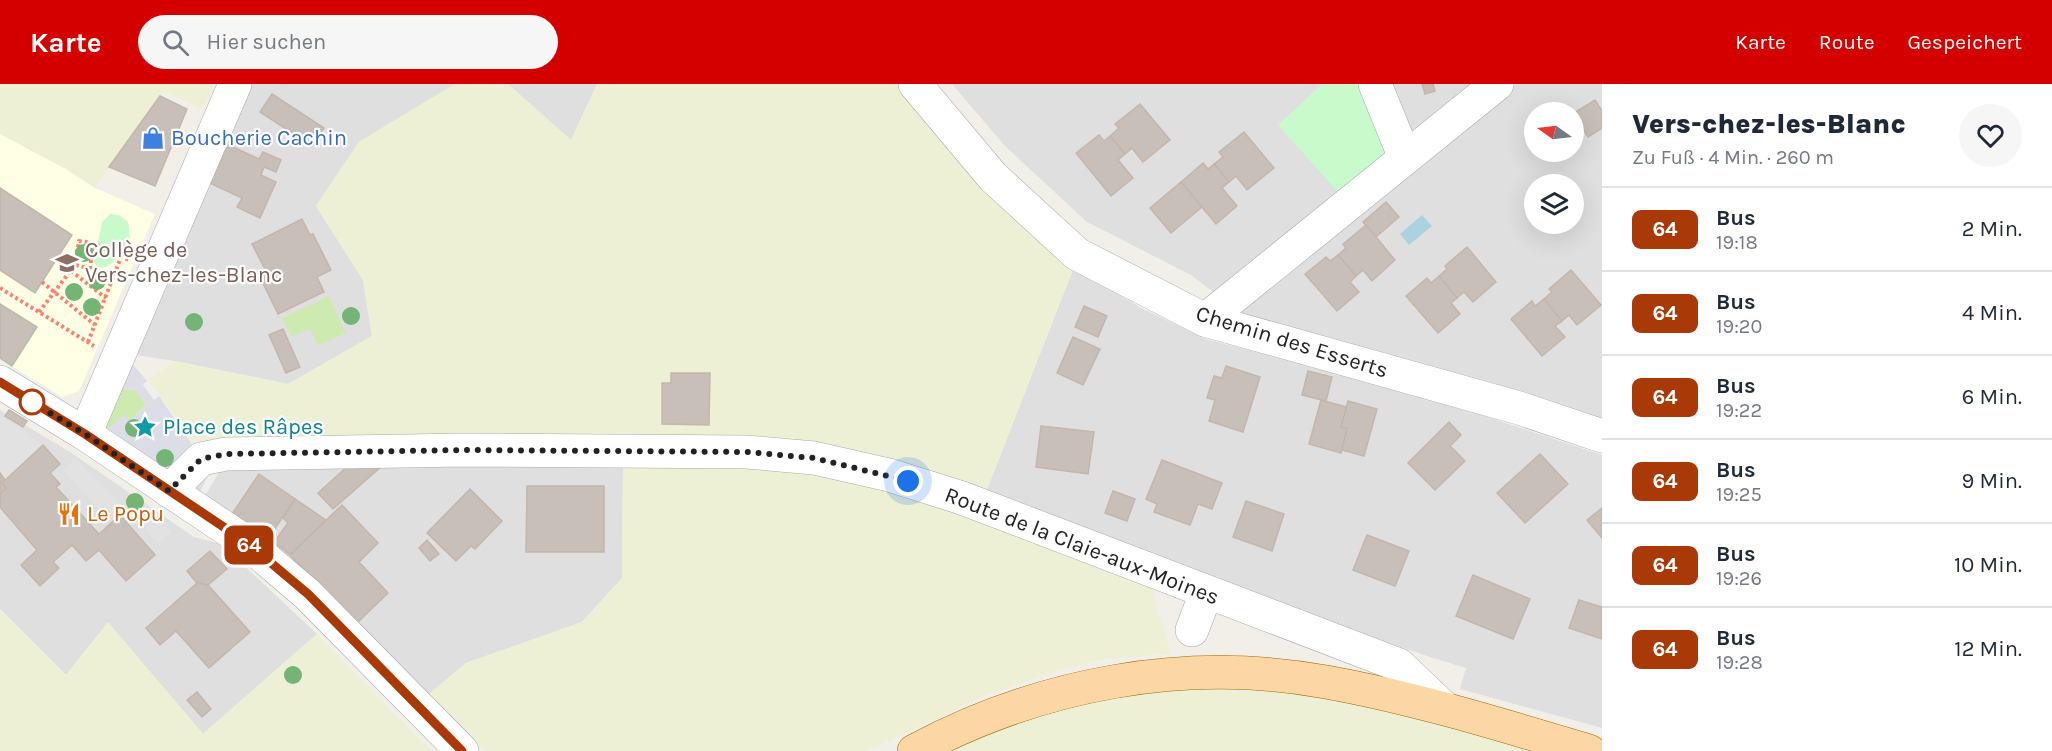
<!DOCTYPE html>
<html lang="de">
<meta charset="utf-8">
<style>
:root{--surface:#fff;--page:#f6f6f7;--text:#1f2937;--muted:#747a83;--line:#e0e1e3;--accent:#d40000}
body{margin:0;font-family:Karla,sans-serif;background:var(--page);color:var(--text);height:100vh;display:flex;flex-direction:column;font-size:22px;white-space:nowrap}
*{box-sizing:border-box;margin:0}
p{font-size:20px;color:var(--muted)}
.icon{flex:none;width:33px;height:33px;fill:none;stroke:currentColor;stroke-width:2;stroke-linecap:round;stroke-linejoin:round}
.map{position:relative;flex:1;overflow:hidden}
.panel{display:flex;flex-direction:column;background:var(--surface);width:450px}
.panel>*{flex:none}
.badge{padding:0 12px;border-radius:9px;font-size:21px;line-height:39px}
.needle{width:39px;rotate:284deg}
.controls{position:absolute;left:1524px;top:18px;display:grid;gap:12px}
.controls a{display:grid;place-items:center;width:60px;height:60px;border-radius:50%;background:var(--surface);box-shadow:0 6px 24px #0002;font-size:30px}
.you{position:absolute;width:30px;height:30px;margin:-15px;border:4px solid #fff;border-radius:50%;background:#1a73e8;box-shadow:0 0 0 9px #1a73e833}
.map>.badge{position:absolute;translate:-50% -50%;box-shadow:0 0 0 3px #fff}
.round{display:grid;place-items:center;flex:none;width:63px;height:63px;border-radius:32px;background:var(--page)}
.head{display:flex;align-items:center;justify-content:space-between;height:102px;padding:0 30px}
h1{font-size:28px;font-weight:800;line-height:45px}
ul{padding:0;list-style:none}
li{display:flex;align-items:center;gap:18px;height:84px;padding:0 30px;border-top:2px solid var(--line)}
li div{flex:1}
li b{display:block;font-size:22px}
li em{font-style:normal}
li .badge{min-width:66px;font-weight:700;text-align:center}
header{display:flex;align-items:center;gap:36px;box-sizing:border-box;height:84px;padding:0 30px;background:var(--accent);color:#fff}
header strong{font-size:28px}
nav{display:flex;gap:33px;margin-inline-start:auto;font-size:21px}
.search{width:420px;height:54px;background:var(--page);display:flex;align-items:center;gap:15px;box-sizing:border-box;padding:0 21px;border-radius:33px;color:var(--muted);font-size:22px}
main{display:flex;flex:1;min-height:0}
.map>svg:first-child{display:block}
.residential{fill:#e0dfdf;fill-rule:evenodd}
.education{fill:#ffffe5}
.farmland{fill:#eef0d5}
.grass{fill:#cdebb0}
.park{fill:#c8facc}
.parking{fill:#e2e2e2}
.plaza{fill:#dddde8}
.water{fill:#aad3df}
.building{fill:#c7bfb8;stroke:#c4b6ab;stroke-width:1.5}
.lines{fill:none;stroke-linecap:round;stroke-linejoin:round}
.minor-casing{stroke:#a9a9a9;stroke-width:34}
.major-casing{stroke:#a06b00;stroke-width:34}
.path{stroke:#fa8072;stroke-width:4;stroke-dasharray:3 3;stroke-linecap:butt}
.minor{stroke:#fff;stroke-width:33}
.major{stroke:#fcd6a4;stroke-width:33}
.tree{fill:#74b475}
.line-casing{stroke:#fff;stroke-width:14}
.line{stroke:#a93906;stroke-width:9}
.walk{stroke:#222;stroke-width:6;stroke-dasharray:0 10.8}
.stop-dot{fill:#fff;stroke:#a93906;stroke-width:3}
.labels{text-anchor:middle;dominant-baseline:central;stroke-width:4.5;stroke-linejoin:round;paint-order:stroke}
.shop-label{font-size:22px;fill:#366cbe;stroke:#fff;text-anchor:start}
.education-label{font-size:22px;fill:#785e54;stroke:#fff;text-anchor:start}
.street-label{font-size:22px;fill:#222;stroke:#fff}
.culture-label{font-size:22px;fill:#0d838f;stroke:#fff;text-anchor:start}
.food-label{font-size:22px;fill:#c56008;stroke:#fff;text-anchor:start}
</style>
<header>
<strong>Karte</strong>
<div class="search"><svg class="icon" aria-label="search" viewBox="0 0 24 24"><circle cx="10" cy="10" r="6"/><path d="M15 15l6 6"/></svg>Hier suchen</div>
<nav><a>Karte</a><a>Route</a><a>Gespeichert</a></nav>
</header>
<main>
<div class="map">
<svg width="1602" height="667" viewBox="0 0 1602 667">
<rect width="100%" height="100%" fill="#f2efe9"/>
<g class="residential">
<polygon points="245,0 455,0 359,58 316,122 363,196 372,252 288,300 175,277 129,270"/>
<polygon points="508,0 597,0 571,56"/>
<path d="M 952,0 L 1602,0 L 1602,341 L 1243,231 L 1191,191 L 1087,138 L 1004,61 ZM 1534,28 L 1574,28 L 1574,68 L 1534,68 ZM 1534,100 L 1574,100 L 1574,140 L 1534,140 Z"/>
<polygon points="1074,183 1141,224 1206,255 1458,323 1602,371 1602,644 1460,605 1466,584 1430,573 1234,504 986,408"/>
<polygon points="0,326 70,368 194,453 221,460 317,550 203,650 108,539 66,591 0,525"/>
<polygon points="623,379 622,494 582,538 466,579 428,611 205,412 222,383"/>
</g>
<polygon class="education" points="0,50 68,86 95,104 155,130 79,307 62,313 0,275"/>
<g class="farmland">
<polygon points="0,0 213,0 203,25 163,7 95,104 68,86 0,50"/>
<polygon points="455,0 508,0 571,56 597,0 905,0 1074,183 986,408 896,375 821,359 252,355 192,357 149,296 175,277 288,300 372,252 363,196 316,122 359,58"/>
<polygon points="623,379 749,379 886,402 1152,504 1171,570 1098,576 1041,592 985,612 868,667 483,667 428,611 466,579 582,538 622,494"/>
<polygon points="0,525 66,591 108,538 203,650 317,550 431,667 0,667"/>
<polygon points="1216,601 1324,612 1440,639 1533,667 945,667 1056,623 1165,604"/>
</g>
<g class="grass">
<polygon points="329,212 346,249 318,262 310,245 291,253 282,234"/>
<polygon points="116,304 136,306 146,321 130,337 104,349"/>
</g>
<g class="park">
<polygon points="1322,0 1361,0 1387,64 1385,73 1338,108 1278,41"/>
<path d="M 110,130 L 119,131 L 128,138 L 130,154 C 123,165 113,187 97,183 L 94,178 L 102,138 Z"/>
</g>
<g class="parking">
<polygon points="0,331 43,361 5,396 0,389"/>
<polygon points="76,375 124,423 109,437 63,386"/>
<polygon points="145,418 171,448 158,460 131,430"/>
</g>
<polygon class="plaza" points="128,275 147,297 143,301 154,316 159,312 210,387 197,414 104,349 124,330 130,337 146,321 136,306 116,304"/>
<polygon class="water" points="1422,131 1432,142 1409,161 1400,150"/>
<g class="building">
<polygon points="1422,0 1433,0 1435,7 1425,10"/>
<polygon points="272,10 324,44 312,62 260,28"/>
<polygon points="160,12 187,25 155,102 109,83"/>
<polygon points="1595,16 1602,27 1602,44 1588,53 1574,29"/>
<polygon points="1140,20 1170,56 1143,78 1132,64 1125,70 1110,52 1119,44 1115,40"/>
<polygon points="1244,48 1274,84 1247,106 1236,92 1229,98 1214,80 1223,73 1219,68"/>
<polygon points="1099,51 1104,57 1110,52 1125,70 1118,76 1133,94 1111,112 1076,69"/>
<polygon points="222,58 259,75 263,68 281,76 276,88 264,83 261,91 276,98 260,134 237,123 242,114 205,97"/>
<polygon points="1203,79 1208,85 1214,80 1229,98 1222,104 1237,122 1216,140 1181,98"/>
<polygon points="1181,98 1202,123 1171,149 1150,124"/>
<polygon points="0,104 72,151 35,209 0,186"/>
<polygon points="1386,118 1399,133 1376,153 1363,138"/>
<polygon points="302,135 310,151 313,150 331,186 317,193 324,208 278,230 258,189 265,185 252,160"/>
<polygon points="1366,141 1395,176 1372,197 1363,186 1356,192 1338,171 1346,164 1343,160"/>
<polygon points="1467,163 1496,198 1473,218 1464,208 1457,214 1439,192 1447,185 1445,182"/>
<polygon points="1338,171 1356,192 1350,198 1359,208 1337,227 1305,190 1326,173 1330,177"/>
<polygon points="1571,186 1601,221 1577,241 1569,231 1562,237 1544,215 1552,208 1549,205"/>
<polygon points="1439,192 1457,214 1451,219 1460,230 1438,249 1406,212 1427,194 1431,199"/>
<polygon points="1544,215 1562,237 1555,242 1565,253 1542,272 1511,235 1532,217 1535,222"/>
<polygon points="0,220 37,243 12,282 0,274"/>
<polygon points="1084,222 1107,232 1098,253 1075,243"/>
<polygon points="283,245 300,283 286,289 269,251"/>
<polygon points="1073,253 1100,265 1083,301 1057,289"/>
<polygon points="1226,282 1260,293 1243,348 1209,337 1215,316 1207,314 1214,292 1222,294"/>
<polygon points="1308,287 1332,293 1326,317 1302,311"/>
<polygon points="671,289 710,289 709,341 662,340 662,299 671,299"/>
<polygon points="1321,316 1347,323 1341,343 1347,344 1341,369 1309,360"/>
<polygon points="1348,317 1377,325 1364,372 1342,366 1347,344 1341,343"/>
<polygon points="9,326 27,337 23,343 5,332"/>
<polygon points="1449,338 1461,351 1450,362 1465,377 1435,406 1408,379"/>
<polygon points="1041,342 1094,348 1088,390 1036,383"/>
<polygon points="43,361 60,380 50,389 60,400 56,403 99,450 120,431 155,471 126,497 99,466 86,477 72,461 53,478 59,484 40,502 21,481 37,466 0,423 0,410 6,404 2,399"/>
<polygon points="1540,370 1568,400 1525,439 1497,409"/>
<polygon points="1162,376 1222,399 1212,425 1198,420 1190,441 1154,428 1157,420 1146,415"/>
<polygon points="349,381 382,382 333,425 318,409"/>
<polygon points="0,389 5,396 2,399 6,404 0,410"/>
<polygon points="259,390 295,415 268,455 232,430"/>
<polygon points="527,402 604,402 604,468 526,468"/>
<polygon points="470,405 502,437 475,465 471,462 456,477 427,449"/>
<polygon points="1113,407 1135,415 1127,437 1105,429"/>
<polygon points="295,415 326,436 290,471 274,458 288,439 283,434"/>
<polygon points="1246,417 1284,430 1272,467 1233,453"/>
<polygon points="342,421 378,459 359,478 388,509 357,539 290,471"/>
<polygon points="1602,424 1602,454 1587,436"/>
<polygon points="1367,451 1409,467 1395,502 1353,486"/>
<polygon points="427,456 439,470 430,477 419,464"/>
<polygon points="210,467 227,485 208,501 197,499 187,487"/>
<polygon points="1473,491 1530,515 1513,555 1456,532"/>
<polygon points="197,499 208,501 250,548 209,584 176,547 160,561 146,544"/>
<polygon points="1579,516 1602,523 1602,555 1569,544"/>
<polygon points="197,608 211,625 202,633 187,616"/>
</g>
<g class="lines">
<g class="minor-casing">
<g id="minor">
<polyline points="915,0 993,93 1077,170 1205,236 1519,324 1602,352"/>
<polyline points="1375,0 1405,74"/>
<polyline points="1205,236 1497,0"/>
<polyline points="0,298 85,350 246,458 307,510 462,667"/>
<polyline points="85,350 235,0"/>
<polyline points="169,407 201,375 226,370 464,366 747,368 814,374 889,391 962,414 1399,581 1444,624"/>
<polyline points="1192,546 1206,509"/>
</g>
</g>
<g class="major-casing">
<path id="major" d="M 914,667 C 1039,600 1185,572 1326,598 C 1415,614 1502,641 1589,667"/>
</g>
<g class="path">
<polyline points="75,181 79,157 93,159"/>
<polyline points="90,185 93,159 121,173"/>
<polyline points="71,187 106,214"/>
<polyline points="42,198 95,241"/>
<polyline points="0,204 94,262"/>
<polyline points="39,228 75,181 115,191"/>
<polyline points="88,258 121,173 129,176"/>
</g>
<use href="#minor" class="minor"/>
<use href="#major" class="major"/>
</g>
<g class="tree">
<circle cx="84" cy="169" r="9"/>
<circle cx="97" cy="197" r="9"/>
<circle cx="74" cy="208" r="9"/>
<circle cx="92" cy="223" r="9"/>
<circle cx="351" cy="232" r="9"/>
<circle cx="194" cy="238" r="9"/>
<circle cx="134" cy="344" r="9"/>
<circle cx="165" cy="374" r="9"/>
<circle cx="135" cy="418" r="9"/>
<circle cx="293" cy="591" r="9"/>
</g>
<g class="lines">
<g class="line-casing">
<polyline id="line" points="0,298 85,350 246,458 308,510 462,667"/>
</g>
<use href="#line" class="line"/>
<polyline class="walk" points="32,318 85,350 169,407 201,375 226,370 464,366 747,368 814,374 908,397"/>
</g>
<defs>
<g id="shop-bare" transform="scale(1.8)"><path d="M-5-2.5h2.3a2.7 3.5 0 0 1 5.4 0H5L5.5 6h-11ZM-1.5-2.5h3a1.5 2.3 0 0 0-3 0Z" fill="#3f7fe0" stroke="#fff" stroke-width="2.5" paint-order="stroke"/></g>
<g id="school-bare" transform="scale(1.8)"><path d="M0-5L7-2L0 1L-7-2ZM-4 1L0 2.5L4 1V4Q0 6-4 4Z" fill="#8d6e63" stroke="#fff" stroke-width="2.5" paint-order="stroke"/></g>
<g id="sight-bare" transform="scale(1.8)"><path d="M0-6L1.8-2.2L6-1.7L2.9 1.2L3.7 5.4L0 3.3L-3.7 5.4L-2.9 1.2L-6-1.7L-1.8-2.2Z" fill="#0f9aa8" stroke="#fff" stroke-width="2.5" paint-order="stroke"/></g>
<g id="restaurant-bare" transform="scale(1.8)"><path d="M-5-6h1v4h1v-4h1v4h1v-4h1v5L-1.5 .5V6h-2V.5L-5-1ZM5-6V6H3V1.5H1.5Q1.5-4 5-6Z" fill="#e8710a" stroke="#fff" stroke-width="2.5" paint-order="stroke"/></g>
</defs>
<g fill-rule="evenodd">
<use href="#shop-bare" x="153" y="54"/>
<use href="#school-bare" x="67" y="179"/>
<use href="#sight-bare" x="145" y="343"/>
<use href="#restaurant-bare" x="69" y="430"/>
</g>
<circle class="stop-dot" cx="32" cy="318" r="12"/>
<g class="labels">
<g class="shop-label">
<text x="171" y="54">Boucherie Cachin</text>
</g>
<g class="education-label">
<text x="85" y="166">Collège de<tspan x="85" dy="25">Vers-chez-les-Blanc</tspan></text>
</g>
<g class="street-label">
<text transform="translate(1292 258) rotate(17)">Chemin des Esserts</text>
<text transform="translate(1082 462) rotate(21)">Route de la Claie-aux-Moines</text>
</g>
<g class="culture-label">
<text x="163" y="343">Place des Râpes</text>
</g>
<g class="food-label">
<text x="87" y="430">Le Popu</text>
</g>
</g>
</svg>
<div class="controls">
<a><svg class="needle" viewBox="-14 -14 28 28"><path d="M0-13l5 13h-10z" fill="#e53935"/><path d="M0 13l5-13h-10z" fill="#747a83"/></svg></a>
<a><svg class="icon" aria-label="layers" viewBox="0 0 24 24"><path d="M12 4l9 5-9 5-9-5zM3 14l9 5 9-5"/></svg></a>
</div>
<div class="you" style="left:908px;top:397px"></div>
<b class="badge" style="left:249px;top:461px;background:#a93906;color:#fff">64</b>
</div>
<section class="panel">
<div class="head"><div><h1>Vers-chez-les-Blanc</h1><p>Zu Fuß · 4 Min. · 260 m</p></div><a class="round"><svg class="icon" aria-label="heart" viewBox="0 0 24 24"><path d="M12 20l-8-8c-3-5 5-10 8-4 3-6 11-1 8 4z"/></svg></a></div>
<ul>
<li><span class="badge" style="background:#a93906;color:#fff">64</span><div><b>Bus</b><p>19:18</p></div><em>2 Min.</em></li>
<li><span class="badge" style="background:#a93906;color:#fff">64</span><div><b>Bus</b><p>19:20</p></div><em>4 Min.</em></li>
<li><span class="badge" style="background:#a93906;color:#fff">64</span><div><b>Bus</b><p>19:22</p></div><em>6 Min.</em></li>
<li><span class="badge" style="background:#a93906;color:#fff">64</span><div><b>Bus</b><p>19:25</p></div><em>9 Min.</em></li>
<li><span class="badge" style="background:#a93906;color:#fff">64</span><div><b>Bus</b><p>19:26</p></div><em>10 Min.</em></li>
<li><span class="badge" style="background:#a93906;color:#fff">64</span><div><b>Bus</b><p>19:28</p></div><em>12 Min.</em></li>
</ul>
</section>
</main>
